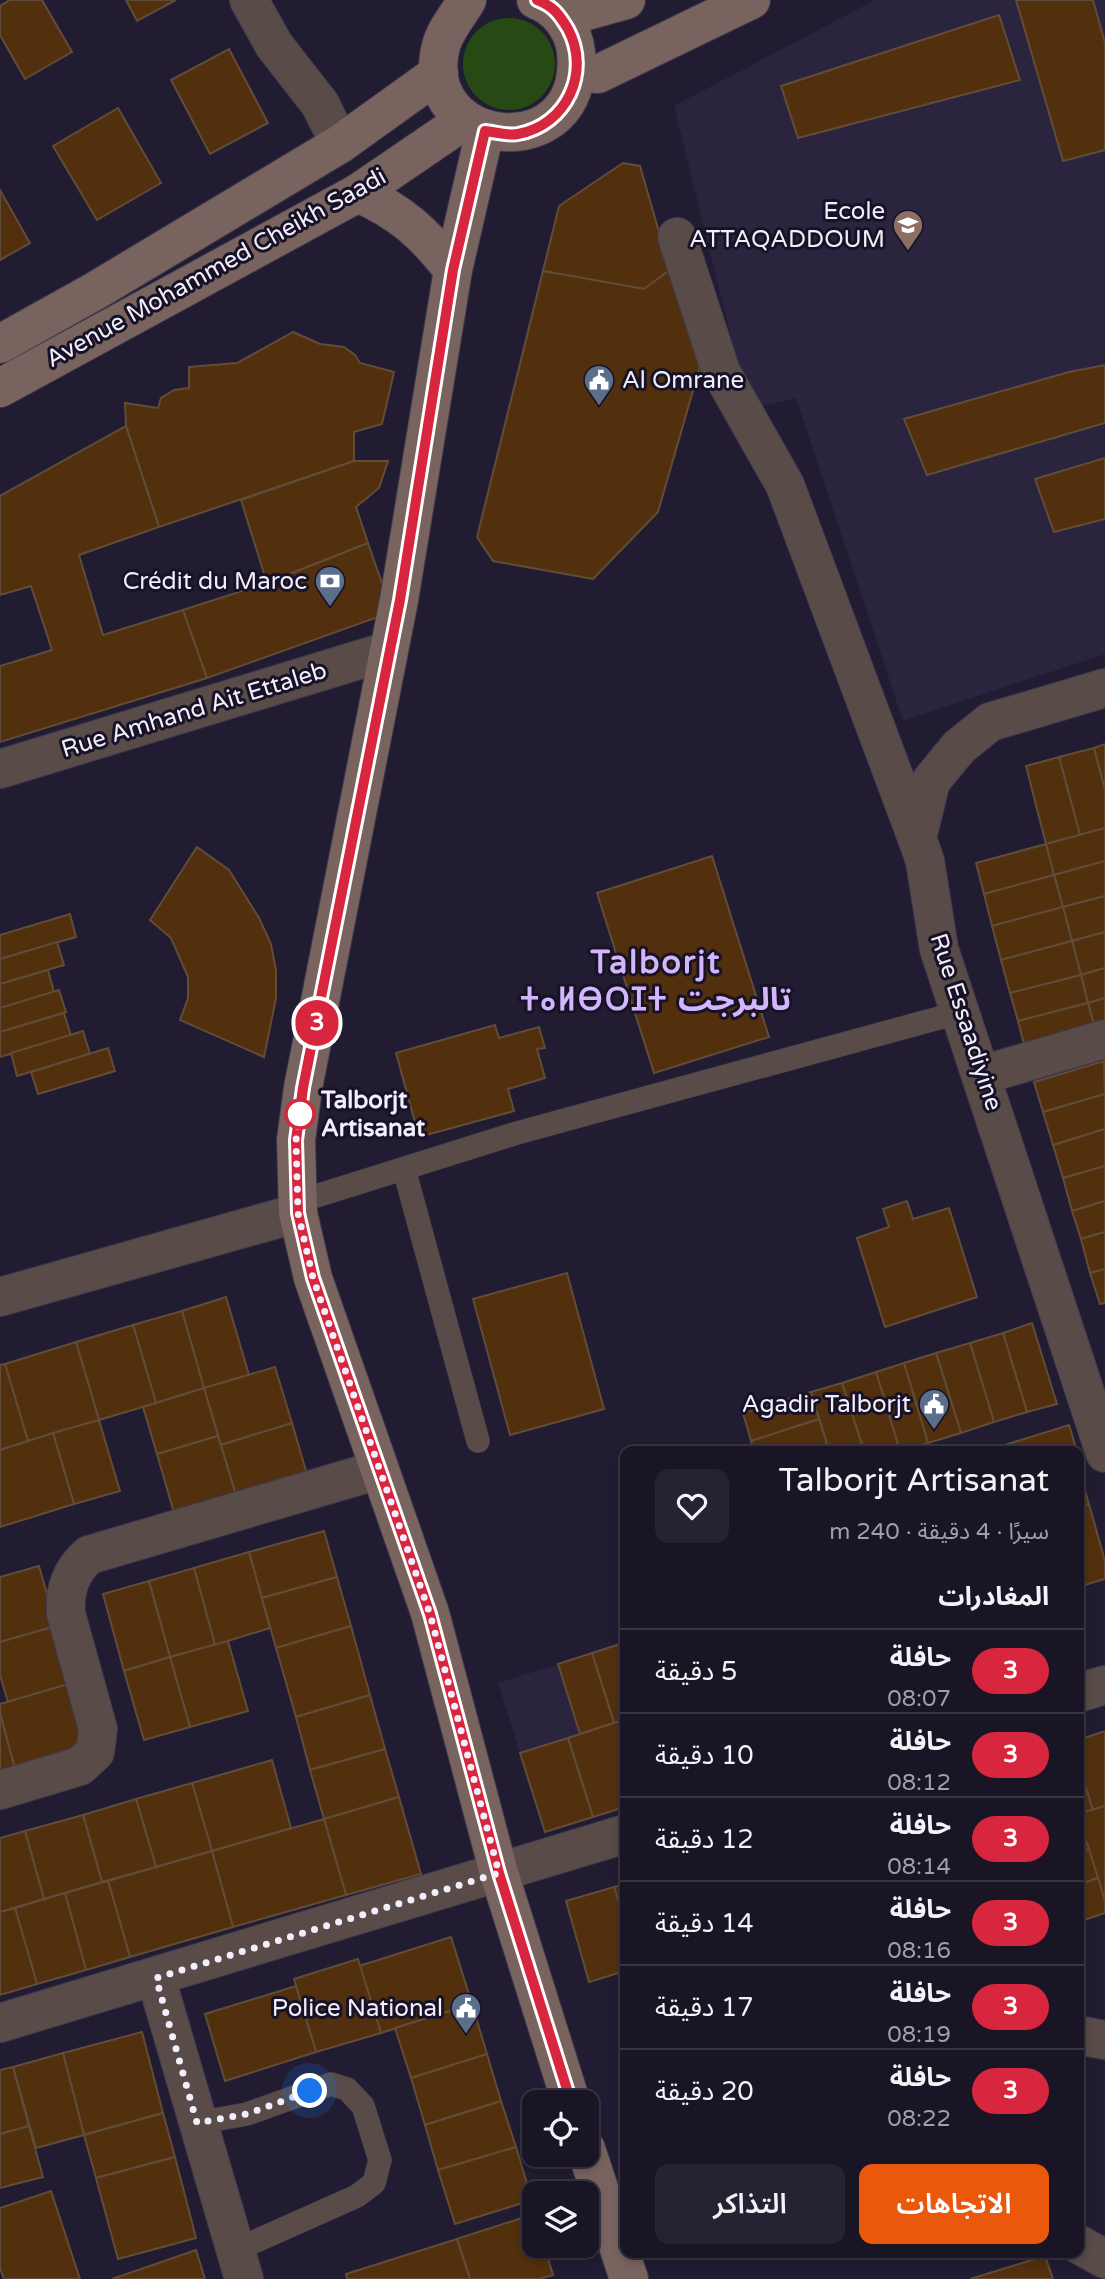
<!DOCTYPE html>
<html lang="ar">
<meta charset="utf-8">
<style>
:root{--surface:#191525;--page:#262232;--text:#f1f3f6;--muted:#9f9fa7;--line:#373442;--accent:#ea580c}
body{margin:0;font-family:"Varela Round","Noto Sans Arabic","Noto Sans Tifinagh",sans-serif;background:var(--page);color:var(--text);direction:rtl;height:100vh;display:flex;flex-direction:column;font-size:26px;white-space:nowrap}
*{box-sizing:border-box;margin:0}
p{font-size:23px;color:var(--muted)}
.icon{flex:none;width:38px;height:38px;fill:none;stroke:currentColor;stroke-width:2;stroke-linecap:round;stroke-linejoin:round}
.map{position:relative;flex:1;overflow:hidden;direction:ltr}
.drawer{position:absolute;left:620px;top:1446px;width:464px;height:812px;display:flex;flex-direction:column;background:var(--surface);border-radius:14px;box-shadow:0 4px 10px #0003,0 0 0 2px var(--line);direction:rtl}
.drawer>*{flex:none}
.badge{padding:0 14px;border-radius:23px;font-size:24px;line-height:46px}
.controls{position:absolute;left:522px;top:2090px;display:grid;gap:14px}
.controls a{display:grid;place-items:center;width:77px;height:77px;border-radius:14px;background:var(--surface);box-shadow:0 4px 10px #0003,0 0 0 2px var(--line);font-size:35px}
.you{position:absolute;width:35px;height:35px;margin:-18px;border:5px solid #fff;border-radius:50%;background:#1a73e8;box-shadow:0 0 0 10px #1a73e833}
.map>.badge{position:absolute;translate:-50% -50%;box-shadow:0 0 0 4px #fff}
h2{padding:0 35px;font-size:26px;line-height:63px}
.round{display:grid;place-items:center;flex:none;width:74px;height:74px;border-radius:14px;background:var(--page)}
.head{display:flex;align-items:center;justify-content:space-between;height:119px;padding:0 35px}
h1{font-size:33px;font-weight:600;line-height:52px}
.action{display:flex;gap:14px;margin-top:auto;padding:14px 35px}
.action a{flex:1;height:80px;border-radius:14px;background:var(--accent);color:#fff;font-size:28px;font-weight:600;line-height:80px;text-align:center}
.action a+a{background:var(--page);color:var(--text)}
ul{padding:0;list-style:none}
li{display:flex;align-items:center;gap:21px;height:84px;padding:0 35px;border-top:2px solid var(--line)}
li div{flex:1}
li b{display:block;font-size:26px}
li em{font-style:normal}
li .badge{min-width:77px;font-weight:700;text-align:center}
.map>svg:first-child{display:block}
.built{fill:#2a243f}
.green{fill:#274913}
.building{fill:#52300d;stroke:#614c3a;stroke-width:2}
.lines{fill:none;stroke-linecap:round;stroke-linejoin:round}
.lane-casing{stroke:#3e394e;stroke-width:24}
.street-casing{stroke:#3e394e;stroke-width:40}
.secondary-casing{stroke:#3e394e;stroke-width:40}
.lane{stroke:#584b48;stroke-width:23}
.street{stroke:#584b48;stroke-width:38}
.secondary{stroke:#78635f;stroke-width:38}
.line-casing{stroke:#fff;stroke-width:16}
.line{stroke:#d7263d;stroke-width:10}
.walk{stroke:#f1eefd;stroke-width:7;stroke-dasharray:0 12.6}
.stop-dot{fill:#fff;stroke:#d7263d;stroke-width:3.5}
.labels{text-anchor:middle;dominant-baseline:central;stroke-width:6;stroke-linejoin:round;paint-order:stroke}
.poi-label{font-size:24px;fill:#f1eefd;stroke:#181227;text-anchor:end}
.street-label{font-size:24px;fill:#f1eefd;stroke:#181227}
.stop-label{font-size:24px;font-weight:bold;fill:#f1eefd;stroke:#181227;text-anchor:start}
.district-label{font-size:32px;font-weight:bold;letter-spacing:2px;fill:#d2b7fc;stroke:#181227}
</style>
<div class="map">
<svg width="1105" height="2279" viewBox="0 0 1105 2279">
<rect width="100%" height="100%" fill="#211c31"/>
<g class="built">
<polygon points="875,0 1105,0 1105,654 903,721 796,398 749,409 674,106"/>
<polygon points="558,1664 580,1734 520,1753 498,1683"/>
</g>
<circle class="green" cx="509" cy="64" r="46"/>
<g class="building">
<polygon points="10,0 42,0 72,52 25,79 0,35 0,6"/>
<polygon points="126,0 176,0 137,21"/>
<polygon points="1016,0 1093,0 1105,43 1105,150 1063,161"/>
<polygon points="999,15 1020,80 798,138 781,86"/>
<polygon points="229,49 268,123 210,154 171,80"/>
<polygon points="118,108 161,183 97,220 53,146"/>
<polygon points="623,163 640,166 670,270 644,289 543,271 559,206"/>
<polygon points="0,190 30,243 0,260"/>
<polygon points="670,270 703,356 658,512 593,579 493,561 477,537 543,271 644,289"/>
<polygon points="293,332 320,344 344,347 355,355 360,363 394,372 382,424 354,432 354,461 159,527 126,426 125,403 158,408 161,398 174,390 189,388 189,367 237,363"/>
<polygon points="1105,365 1105,423 927,475 904,419 1069,372"/>
<polygon points="126,426 159,527 79,555 103,635 183,610 207,678 0,742 0,666 52,650 31,586 0,595 0,496"/>
<polygon points="1105,458 1105,519 1054,532 1035,479"/>
<polygon points="354,461 388,461 379,488 356,507 368,543 267,583 241,500"/>
<polygon points="368,543 392,612 207,678 183,610 267,583"/>
<polygon points="1105,744 1105,786 1104,786 1094,748"/>
<polygon points="1094,748 1105,790 1105,828 1080,835 1059,757"/>
<polygon points="1059,757 1080,835 1046,844 1026,766"/>
<polygon points="1105,828 1105,861 1054,875 1046,844"/>
<polygon points="1046,844 1054,875 984,894 976,863"/>
<polygon points="197,847 229,870 259,918 271,944 276,970 276,998 264,1057 180,1020 188,998 188,977 171,938 150,920"/>
<polygon points="712,856 769,1037 654,1073 597,893"/>
<polygon points="1105,861 1105,896 1063,907 1054,875"/>
<polygon points="1054,875 1063,907 992,926 984,894"/>
<polygon points="1105,896 1105,932 1072,941 1063,907"/>
<polygon points="1063,907 1072,941 1001,960 992,926"/>
<polygon points="70,914 76,937 0,959 0,935"/>
<polygon points="1105,932 1105,968 1081,975 1072,941"/>
<polygon points="1072,941 1081,975 1010,993 1001,960"/>
<polygon points="57,942 64,965 0,984 0,959"/>
<polygon points="1105,968 1105,998 1088,1003 1081,975"/>
<polygon points="48,970 54,992 0,1008 0,984"/>
<polygon points="1081,975 1088,1003 1018,1021 1010,993"/>
<polygon points="59,990 66,1012 0,1032 0,1008"/>
<polygon points="1105,998 1105,1034 1097,1036 1088,1003"/>
<polygon points="1088,1003 1097,1036 1027,1056 1018,1021"/>
<polygon points="64,1013 71,1036 0,1057 0,1032"/>
<polygon points="495,1025 499,1038 539,1027 545,1048 537,1049 545,1078 508,1089 514,1111 419,1137 396,1053"/>
<polygon points="83,1031 90,1054 17,1076 11,1053"/>
<polygon points="108,1048 115,1071 38,1094 31,1072"/>
<polygon points="1104,1061 1105,1094 1043,1112 1034,1082"/>
<polygon points="1105,1094 1105,1129 1053,1145 1043,1112"/>
<polygon points="1105,1129 1105,1166 1063,1178 1053,1145"/>
<polygon points="1105,1166 1105,1201 1072,1211 1063,1178"/>
<polygon points="907,1201 913,1219 949,1208 977,1297 885,1327 857,1238 889,1227 883,1209"/>
<polygon points="1105,1201 1105,1232 1081,1239 1072,1211"/>
<polygon points="1105,1232 1105,1269 1090,1273 1081,1239"/>
<polygon points="1105,1269 1105,1303 1100,1304 1090,1273"/>
<polygon points="567,1273 604,1409 510,1435 473,1299"/>
<polygon points="226,1297 249,1375 204,1388 182,1311"/>
<polygon points="182,1311 204,1388 156,1403 133,1325"/>
<polygon points="1032,1323 1057,1404 1027,1412 1003,1333"/>
<polygon points="133,1325 156,1403 99,1420 76,1342"/>
<polygon points="1003,1333 1027,1412 994,1422 970,1343"/>
<polygon points="76,1342 99,1420 28,1441 5,1364"/>
<polygon points="970,1343 994,1422 961,1433 936,1353"/>
<polygon points="936,1353 961,1433 928,1443 904,1363"/>
<polygon points="904,1363 928,1443 900,1451 876,1372"/>
<polygon points="5,1364 28,1441 0,1450 0,1365"/>
<polygon points="275,1367 292,1423 221,1445 204,1388"/>
<polygon points="876,1372 900,1451 864,1451 842,1383"/>
<polygon points="842,1383 864,1451 829,1451 811,1392"/>
<polygon points="204,1388 218,1436 157,1454 143,1407"/>
<polygon points="811,1392 819,1419 751,1441 743,1413"/>
<polygon points="819,1419 827,1444 807,1451 754,1451 751,1441"/>
<polygon points="99,1420 120,1491 74,1504 53,1433"/>
<polygon points="292,1423 309,1481 238,1502 221,1445"/>
<polygon points="1069,1425 1077,1451 999,1451 998,1447"/>
<polygon points="53,1433 74,1504 0,1527 0,1450"/>
<polygon points="218,1436 238,1502 176,1520 157,1454"/>
<polygon points="1081,1477 1089,1504 1078,1507 1078,1478"/>
<polygon points="1089,1504 1105,1561 1105,1579 1078,1587 1078,1507"/>
<polygon points="324,1531 337,1577 262,1598 249,1552"/>
<polygon points="249,1552 270,1628 215,1645 194,1568"/>
<polygon points="39,1566 56,1626 0,1642 0,1577"/>
<polygon points="194,1568 215,1645 170,1657 149,1581"/>
<polygon points="337,1577 351,1626 276,1648 262,1598"/>
<polygon points="149,1581 170,1657 124,1671 103,1594"/>
<polygon points="56,1626 72,1683 8,1702 0,1675 0,1642"/>
<polygon points="351,1626 370,1695 296,1717 276,1648"/>
<polygon points="228,1641 248,1711 190,1727 170,1657"/>
<polygon points="620,1644 625,1660 625,1719 614,1723 592,1653"/>
<polygon points="592,1653 614,1723 580,1734 558,1664"/>
<polygon points="170,1657 190,1727 144,1740 124,1671"/>
<polygon points="72,1683 92,1751 16,1773 0,1713 0,1704"/>
<polygon points="370,1695 385,1749 310,1770 296,1717"/>
<polygon points="0,1713 16,1773 0,1778"/>
<polygon points="620,1721 625,1735 625,1807 593,1817 568,1738"/>
<polygon points="1105,1731 1105,1806 1093,1810 1078,1764 1078,1740"/>
<polygon points="568,1738 593,1817 545,1832 520,1753"/>
<polygon points="385,1749 399,1797 324,1819 310,1770"/>
<polygon points="272,1760 291,1828 212,1851 192,1783"/>
<polygon points="1078,1764 1093,1810 1078,1814"/>
<polygon points="192,1783 212,1851 156,1867 136,1799"/>
<polygon points="399,1797 421,1874 346,1895 324,1819"/>
<polygon points="136,1799 156,1867 102,1882 83,1815"/>
<polygon points="1105,1806 1105,1901 1078,1818 1078,1814"/>
<polygon points="83,1815 102,1882 44,1899 25,1831"/>
<polygon points="1078,1818 1089,1849 1078,1853"/>
<polygon points="324,1819 346,1895 233,1927 212,1851"/>
<polygon points="25,1831 44,1899 0,1912 0,1838"/>
<polygon points="1089,1849 1098,1878 1078,1885 1078,1853"/>
<polygon points="212,1851 233,1927 130,1957 108,1881"/>
<polygon points="1098,1878 1105,1901 1105,1913 1078,1922 1078,1885"/>
<polygon points="108,1881 130,1957 86,1970 65,1893"/>
<polygon points="625,1884 625,1922 614,1887"/>
<polygon points="614,1887 625,1922 625,1971 589,1982 566,1901"/>
<polygon points="65,1893 86,1970 37,1984 15,1908"/>
<polygon points="15,1908 37,1984 0,1995 0,1912"/>
<polygon points="451,1937 472,2004 381,2033 359,1966"/>
<polygon points="358,1959 381,2033 316,2052 294,1979"/>
<polygon points="296,1986 316,2052 225,2081 205,2014"/>
<polygon points="472,2004 487,2054 411,2078 395,2028"/>
<polygon points="142,2032 163,2113 84,2135 63,2053"/>
<polygon points="63,2053 84,2135 36,2148 13,2067"/>
<polygon points="487,2054 501,2101 425,2125 411,2078"/>
<polygon points="13,2067 29,2126 0,2134 0,2070"/>
<polygon points="501,2101 516,2147 438,2170 425,2125"/>
<polygon points="163,2113 175,2157 96,2178 84,2135"/>
<polygon points="29,2126 43,2177 0,2188 0,2134"/>
<polygon points="516,2147 532,2200 455,2224 438,2170"/>
<polygon points="175,2157 196,2238 118,2259 96,2178"/>
<polygon points="51,2191 80,2279 4,2279 0,2268 0,2208"/>
<polygon points="534,2214 534,2245 544,2245 553,2275 539,2279 470,2279 457,2239"/>
<polygon points="457,2239 470,2279 347,2279 346,2274"/>
<polygon points="196,2250 205,2279 112,2279"/>
<polygon points="1045,2256 1053,2279 970,2279"/>
</g>
<g class="lines">
<g class="lane-casing">
<g id="lane">
<polyline points="404,1169 478,1441"/>
<polyline points="297,1202 517,1133 961,1012"/>
<polyline points="197,2123 247,2114 331,2084 347,2089 363,2106 380,2160 374,2183 357,2196 236,2250"/>
</g>
</g>
<g class="street-casing">
<g id="street">
<polyline points="249,0 274,45 320,104 340,144"/>
<polyline points="677,237 721,372 785,485 917,838"/>
<polyline points="1105,688 990,722 959,747 931,781 917,838 925,861 939,949 1105,1453"/>
<polyline points="0,769 388,651"/>
<polyline points="982,1075 1105,1039"/>
<polyline points="0,1297 298,1213"/>
<polyline points="1078,1693 1105,1685"/>
<path d="M 0,1790 L 80,1766 L 95,1752 L 98,1729 L 66,1614 C 64,1591 71,1570 89,1555 L 378,1470"/>
<polyline points="156,1978 244,2279"/>
<polyline points="0,2023 625,1834"/>
<polyline points="1078,2035 1105,2040"/>
<polyline points="1078,2244 1105,2259"/>
</g>
</g>
<g class="secondary-casing">
<g id="secondary">
<path d="M 467,0 C 459,14 445,30 441,46 C 414,149 587,170 576,52 C 574,30 557,7 536,0"/>
<polyline points="562,18 626,0"/>
<polyline points="578,72 598,74 751,0"/>
<polyline points="485,131 453,270 399,600 303,1088 296,1140 298,1213 313,1278 430,1613 499,1873 571,2102"/>
<path d="M 358,193 C 401,212 424,233 453,270"/>
<polyline points="0,344 95,291 340,144 439,73"/>
<polyline points="0,388 358,193 465,120"/>
<polyline points="586,2149 629,2279"/>
</g>
</g>
<use href="#lane" class="lane"/>
<use href="#street" class="street"/>
<use href="#secondary" class="secondary"/>
</g>
<g class="lines">
<g class="line-casing">
<path id="line" d="M 537,0 C 553,6 559,14 568,29 C 591,72 567,125 518,134 C 508,136 495,132 485,131 L 453,270 L 400,600 L 303,1088 L 296,1140 L 298,1213 L 313,1278 L 430,1614 L 499,1873 L 571,2102"/>
</g>
<use href="#line" class="line"/>
<polyline class="walk" points="300,1114 296,1140 298,1213 313,1278 430,1614 499,1873 156,1978 197,2123 247,2114 310,2091"/>
</g>
<defs>
<g id="school-pin" transform="scale(1.575)"><path d="M0 17L-7.5 6A9.5 9.5 0 1 1 7.5 6Z" fill="#8d6e63" stroke="#181227"/><path d="M0-5L7-2L0 1L-7-2ZM-4 1L0 2.5L4 1V4Q0 6-4 4Z" fill="#fff"/></g>
<g id="civic-pin" transform="scale(1.575)"><path d="M0 17L-7.5 6A9.5 9.5 0 1 1 7.5 6Z" fill="#5c6f8a" stroke="#181227"/><path d="M-.6-6.5H3V-4.5H.6V-3L4-1V1h2V6H-6V1h2V-1L-.6-3ZM-1.2 2.5V6h2.4V2.5Z" fill="#fff"/></g>
<g id="bank-pin" transform="scale(1.575)"><path d="M0 17L-7.5 6A9.5 9.5 0 1 1 7.5 6Z" fill="#5c6f8a" stroke="#181227"/><path d="M-6-4H6V4H-6ZM0-2.3a2.3 2.3 0 1 0 0 4.6a2.3 2.3 0 1 0 0-4.6Z" fill="#fff"/></g>
</defs>
<g fill-rule="evenodd">
<use href="#school-pin" x="908" y="225"/>
<use href="#civic-pin" x="599" y="380"/>
<use href="#bank-pin" x="330" y="581"/>
<use href="#civic-pin" x="934" y="1404"/>
<use href="#civic-pin" x="466" y="2008"/>
</g>
<circle class="stop-dot" cx="300" cy="1114" r="14"/>
<g class="labels">
<g class="poi-label">
<text x="885" y="211">Ecole<tspan x="885" dy="28">ATTAQADDOUM</tspan></text>
<text x="622" y="380" text-anchor="start">Al Omrane</text>
<text x="307" y="581">Crédit du Maroc</text>
<text x="911" y="1404">Agadir Talborjt</text>
<text x="443" y="2008">Police National</text>
</g>
<g class="street-label">
<text transform="translate(216 268) rotate(-29)">Avenue Mohammed Cheikh Saadi</text>
<text transform="translate(194 710) rotate(-17)">Rue Amhand Ait Ettaleb</text>
<text transform="translate(966 1022) rotate(72)">Rue Essaadiyine</text>
</g>
<g class="stop-label">
<text x="321" y="1100">Talborjt<tspan x="321" dy="28">Artisanat</tspan></text>
</g>
<g class="district-label">
<text x="656" y="963">Talborjt<tspan x="656" dy="37">ⵜⴰⵍⴱⵔⵊⵜ تالبرجت</tspan></text>
</g>
</g>
</svg>
<div class="controls">
<a><svg class="icon" aria-label="locate" viewBox="0 0 24 24"><circle cx="12" cy="12" r="6"/><path d="M12 2v4M12 18v4M2 12h4M18 12h4"/></svg></a>
<a><svg class="icon" aria-label="layers" viewBox="0 0 24 24"><path d="M12 4l9 5-9 5-9-5zM3 14l9 5 9-5"/></svg></a>
</div>
<div class="you" style="left:310px;top:2091px"></div>
<b class="badge" style="left:317px;top:1023px;background:#d7263d;color:#fff">3</b>
<section class="drawer">
<div class="head"><div><h1>Talborjt Artisanat</h1><p>سيرًا · 4 دقيقة · 240 m</p></div><a class="round"><svg class="icon" aria-label="heart" viewBox="0 0 24 24"><path d="M12 20l-8-8c-3-5 5-10 8-4 3-6 11-1 8 4z"/></svg></a></div>
<h2>المغادرات</h2>
<ul>
<li><span class="badge" style="background:#d7263d;color:#fff">3</span><div><b>حافلة</b><p>08:07</p></div><em>5 دقيقة</em></li>
<li><span class="badge" style="background:#d7263d;color:#fff">3</span><div><b>حافلة</b><p>08:12</p></div><em>10 دقيقة</em></li>
<li><span class="badge" style="background:#d7263d;color:#fff">3</span><div><b>حافلة</b><p>08:14</p></div><em>12 دقيقة</em></li>
<li><span class="badge" style="background:#d7263d;color:#fff">3</span><div><b>حافلة</b><p>08:16</p></div><em>14 دقيقة</em></li>
<li><span class="badge" style="background:#d7263d;color:#fff">3</span><div><b>حافلة</b><p>08:19</p></div><em>17 دقيقة</em></li>
<li><span class="badge" style="background:#d7263d;color:#fff">3</span><div><b>حافلة</b><p>08:22</p></div><em>20 دقيقة</em></li>
</ul>
<div class="action"><a>الاتجاهات</a><a>التذاكر</a></div>
</section>
</div>
